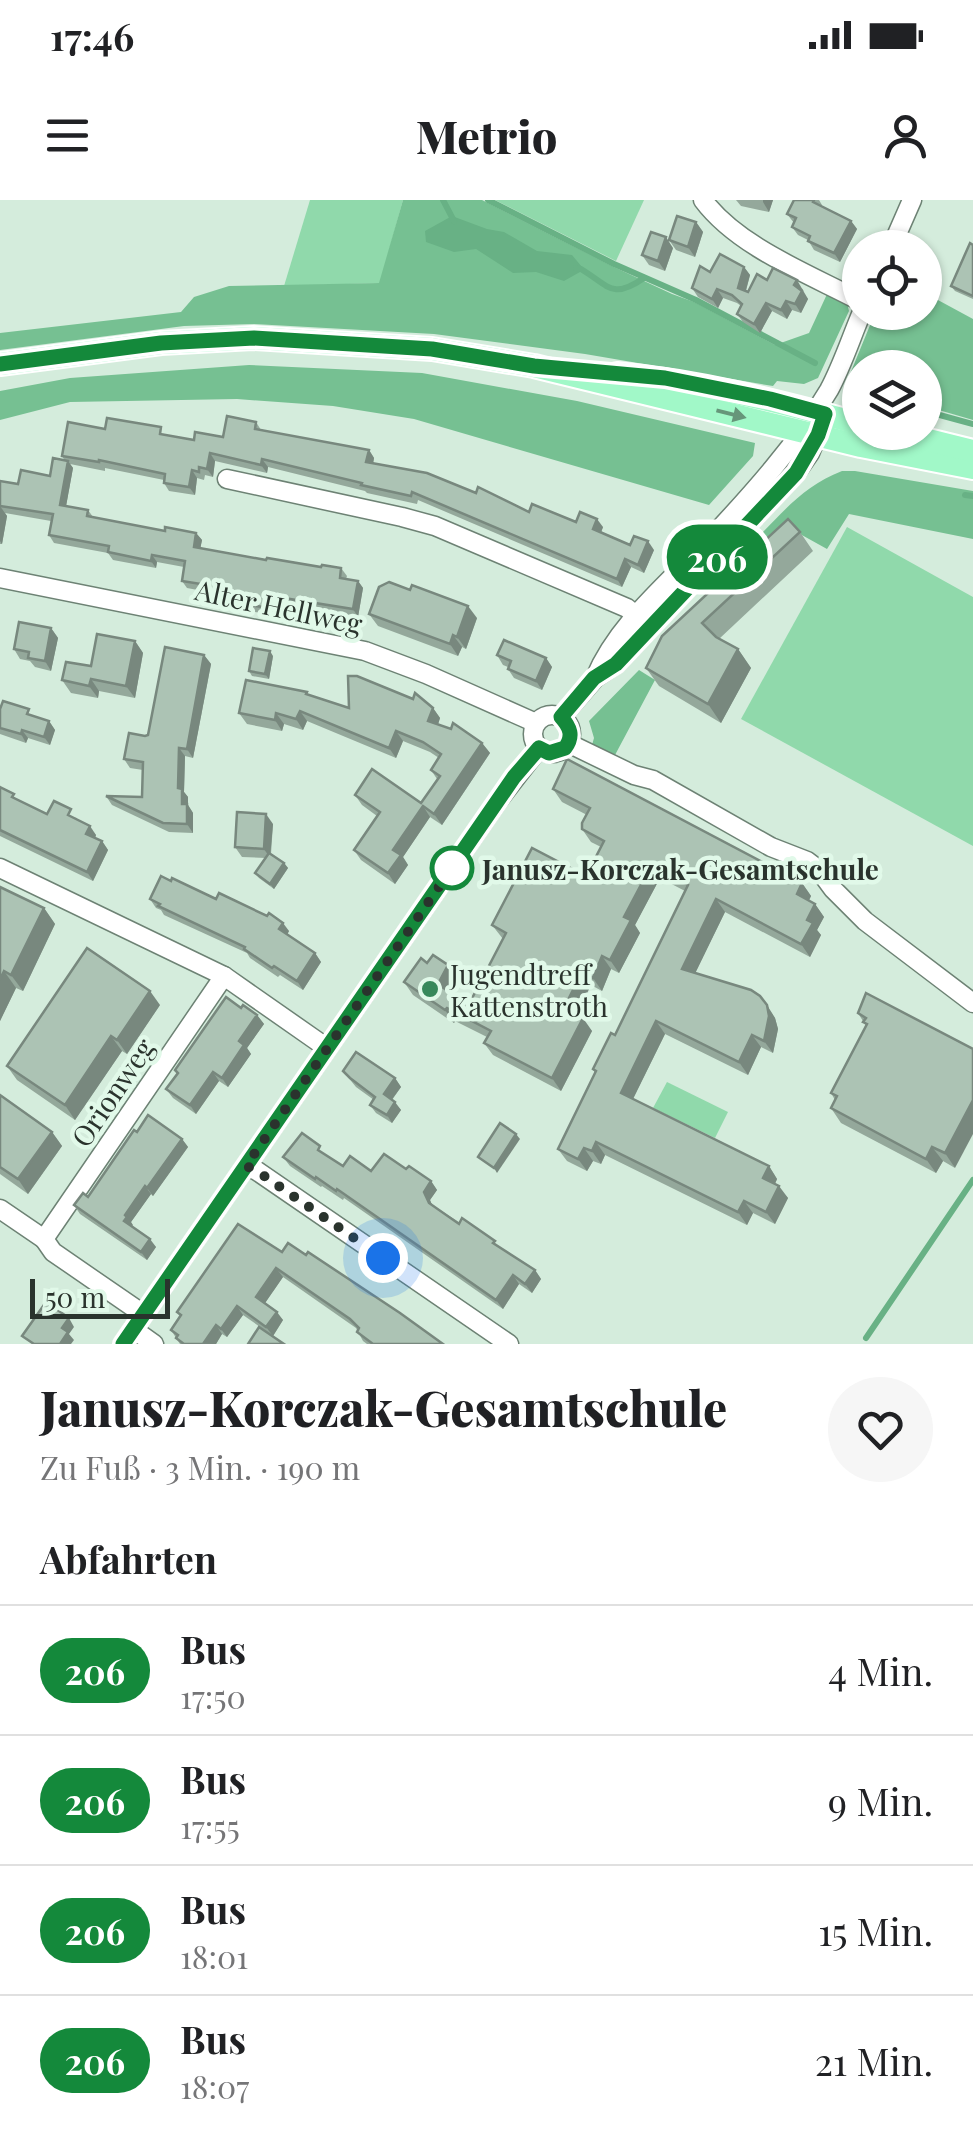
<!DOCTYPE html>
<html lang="de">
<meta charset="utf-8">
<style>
:root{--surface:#fff;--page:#f6f6f6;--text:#202124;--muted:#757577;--line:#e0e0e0}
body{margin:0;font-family:"Playfair Display",serif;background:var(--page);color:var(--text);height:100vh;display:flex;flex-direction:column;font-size:38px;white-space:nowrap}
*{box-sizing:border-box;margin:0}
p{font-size:32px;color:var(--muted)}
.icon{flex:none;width:55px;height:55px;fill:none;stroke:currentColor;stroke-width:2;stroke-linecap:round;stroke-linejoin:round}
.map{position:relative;height:1144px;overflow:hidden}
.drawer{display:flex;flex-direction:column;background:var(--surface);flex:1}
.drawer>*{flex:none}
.badge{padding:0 20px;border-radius:32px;font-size:35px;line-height:65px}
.controls{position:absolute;left:842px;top:30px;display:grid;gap:20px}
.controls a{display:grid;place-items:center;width:100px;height:100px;border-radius:50%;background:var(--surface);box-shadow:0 2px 8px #0004;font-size:50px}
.scale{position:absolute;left:30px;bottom:25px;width:140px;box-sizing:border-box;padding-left:10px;border:5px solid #2a332d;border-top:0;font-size:28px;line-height:35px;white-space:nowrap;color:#2a332d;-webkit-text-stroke:8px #e1f9e9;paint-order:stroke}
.you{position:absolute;width:50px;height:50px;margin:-25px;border:8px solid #fff;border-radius:50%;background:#1a73e8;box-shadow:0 0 0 15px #1a73e833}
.map>.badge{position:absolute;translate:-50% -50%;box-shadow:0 0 0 5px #fff}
h2{padding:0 40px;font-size:38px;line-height:90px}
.round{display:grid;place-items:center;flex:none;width:105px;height:105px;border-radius:52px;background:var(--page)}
.summary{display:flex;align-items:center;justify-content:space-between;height:170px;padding:0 40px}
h1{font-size:48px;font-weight:800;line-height:75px}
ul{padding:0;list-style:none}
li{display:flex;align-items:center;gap:30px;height:130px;padding:0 40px;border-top:2px solid var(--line)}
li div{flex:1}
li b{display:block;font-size:38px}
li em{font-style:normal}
li .badge{min-width:110px;font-weight:700;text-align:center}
.status{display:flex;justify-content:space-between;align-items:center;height:70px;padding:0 50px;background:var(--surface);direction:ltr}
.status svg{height:28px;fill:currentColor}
header{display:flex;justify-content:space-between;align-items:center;height:130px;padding:0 40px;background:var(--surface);font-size:45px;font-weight:800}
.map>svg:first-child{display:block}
.green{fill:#90d9ab}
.forest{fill:#76c092}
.water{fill:#68b185}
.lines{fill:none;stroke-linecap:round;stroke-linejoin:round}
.stream{stroke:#68b185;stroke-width:6}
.minor-casing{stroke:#6d8274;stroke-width:21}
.major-casing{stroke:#fff;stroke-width:26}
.minor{stroke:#fff;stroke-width:18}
.major{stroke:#a1f8c8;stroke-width:22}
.wall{fill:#94a89b}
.shaded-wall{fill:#78887e}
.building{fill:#acc3b4;stroke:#78887e;stroke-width:2.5}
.oneway{fill:#66967a}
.line-casing{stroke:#fff;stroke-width:22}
.line{stroke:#14893b;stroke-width:15}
.walk{stroke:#2a332d;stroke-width:10;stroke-dasharray:0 18}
.stop-dot{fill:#fff;stroke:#14893b;stroke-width:5}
.poi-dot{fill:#37895b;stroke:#e1f9e9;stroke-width:4}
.labels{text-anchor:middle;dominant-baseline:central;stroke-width:9;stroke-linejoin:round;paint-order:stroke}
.street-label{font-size:28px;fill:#2a332d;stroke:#e1f9e9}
.stop-label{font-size:28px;font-weight:bold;fill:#2a332d;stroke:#e1f9e9;text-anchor:start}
.poi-label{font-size:28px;fill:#2a332d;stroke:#e1f9e9;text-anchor:start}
</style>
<div class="status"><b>17:46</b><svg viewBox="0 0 49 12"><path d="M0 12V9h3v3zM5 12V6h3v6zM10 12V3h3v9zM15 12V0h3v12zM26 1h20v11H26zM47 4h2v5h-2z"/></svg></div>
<header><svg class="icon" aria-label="menu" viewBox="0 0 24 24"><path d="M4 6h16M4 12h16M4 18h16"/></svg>Metrio<svg class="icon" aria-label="person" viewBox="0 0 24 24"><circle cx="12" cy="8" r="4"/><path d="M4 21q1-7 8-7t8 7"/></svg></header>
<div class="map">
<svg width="973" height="1144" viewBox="0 0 973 1144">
<rect width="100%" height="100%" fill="#d4ecdc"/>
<g class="green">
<polygon points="310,0 403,0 380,83 284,86"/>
<polygon points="495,0 644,0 616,61"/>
<polygon points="847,327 973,397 973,646 741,519"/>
<polygon points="667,882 728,912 715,938 653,908"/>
</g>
<g class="forest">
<polygon points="403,0 482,0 614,67 672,94 694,102 775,145 809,133 828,92 847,103 849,111 818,178 804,184 777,181 773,186 585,154 434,134 254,124 184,126 0,150 0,133 181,112 194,97 229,86 379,83"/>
<polygon points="925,93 973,119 973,220 925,206 925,168 860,168 860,179 850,174 875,113 925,112"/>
<polygon points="249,165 422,173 577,201 755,243 753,256 709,305 414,219 333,206 237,199 70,202 0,220 0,191 70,178"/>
<path d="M 842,271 L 855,271 L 973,291 L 973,339 L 849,314 L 827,349 L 800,334 L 777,356 L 758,337 C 785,310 805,285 842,271 Z"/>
<polygon points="639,470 655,480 615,555 592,545 594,538 589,521"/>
</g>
<polygon class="water" points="452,16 487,29 504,32 537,51 572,55 582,67 580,72 564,81 536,72 513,73 476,49 454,52 426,42 425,31"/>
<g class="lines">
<g class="stream">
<polyline points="443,0 454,21"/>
<polyline points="488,0 614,64 696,100 815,163"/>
<path d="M 576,68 L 581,69 C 609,86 612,100 644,78"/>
<polyline points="854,182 860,185"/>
<polyline points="925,211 973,224"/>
<polyline points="965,295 973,296"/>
<polyline points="866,1138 973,980"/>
</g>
<g class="minor-casing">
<g id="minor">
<path d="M 703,0 C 738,47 809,74 860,101"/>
<polyline points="891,48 912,0"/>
<polyline points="227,279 402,317 435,326 627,408 650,427"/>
<polyline points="0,378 365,451 426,474 536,523"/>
<path d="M 595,478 C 618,423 670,382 710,339 C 753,293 797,244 829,190 C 842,166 851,138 862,112"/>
<circle cx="552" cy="534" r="19"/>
<polyline points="561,517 595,478 616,464 796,273 810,253 822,224"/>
<polyline points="568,543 634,575 653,580 771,647 807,661 819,670 833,689 865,721 973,803"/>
<polyline points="0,668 224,776 327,848"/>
<polyline points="246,966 257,971 509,1144"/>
<polyline points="0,1009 44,1039"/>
<polyline points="143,1114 53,1052 44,1039 224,776"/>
<polyline points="133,1129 154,1144"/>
<polyline points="123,1144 497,602 539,548"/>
</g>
</g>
<g class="major-casing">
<g id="major">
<polyline points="0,164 161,143 253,138 432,149 534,166 861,246 973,268"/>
<path d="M 617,174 C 700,182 780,202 860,224"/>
<polyline points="896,232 973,251"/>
</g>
</g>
<use href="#minor" class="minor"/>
<use href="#major" class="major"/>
</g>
<g class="wall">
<polygon points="736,0 773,0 769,12 741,6"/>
<polygon points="794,0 819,0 822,5 822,6 851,21 857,29 840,62 814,50 808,40 798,35 792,27 794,23 787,14"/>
<polygon points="696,22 703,32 695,57 676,50 669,40"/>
<polygon points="973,45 973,99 955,91 951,86"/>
<polygon points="673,48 665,71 649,65 642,55"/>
<polygon points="744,67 750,75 746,91 748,92 767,80 803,89 802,91 808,99 801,113 792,110 787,119 772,111 760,133 743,122 737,114 741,106 737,103 723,98 718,108 698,97 692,88 710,72"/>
<polygon points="256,222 261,230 369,250 374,258 373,263 476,293 529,312 603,327 601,333 630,345 654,350 644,373 631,367 622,387 418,300 417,304 367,293 365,291 268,267 267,273 215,261 213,277 205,275 204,280 197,278 195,295 169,291 164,283 164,280 105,268 105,271 70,264 73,268 66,306 88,310 93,317 165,331 196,333 202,340 200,349 266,360 321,367 341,368 347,376 346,379 358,381 363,388 358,417 277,403 274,415 255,412 250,404 220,399 211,396 208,392 187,388 182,381 184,367 157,362 156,368 113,360 108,353 54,343 49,335 51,321 5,313 7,316 2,344 0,344 0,281 18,284 50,276 65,261 62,256 105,229 194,240 223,237"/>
<polygon points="800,332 813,351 719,439 738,449 751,468 721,523 659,486 646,468 732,371 713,346 747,357"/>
<polygon points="369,414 477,418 466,449 462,447 458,456 378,426"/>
<polygon points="51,428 58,438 51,471 35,467 30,461 20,459 14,449"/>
<polygon points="135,441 143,453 135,498 99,491 98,498 71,493 62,480 91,466"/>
<polygon points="204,455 211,464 193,558 185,556 184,592 188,597 188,605 193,613 193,633 169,632 112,605 106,596 142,597 143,570 130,568 124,559 148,535"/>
<polygon points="497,455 546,458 552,467 542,490 514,478 508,469 508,467 503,465"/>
<polygon points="273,456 269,479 252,476 249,471"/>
<polygon points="309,495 349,508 433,508 440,518 438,524 482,543 490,553 442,625 430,617 403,657 408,665 395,684 361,660 354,650 377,616 362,605 355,595 421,603 437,579 431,570 439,558 430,552 403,541 396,558 307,521 303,530 284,524 282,531 247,524 239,513"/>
<polygon points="0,509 33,516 49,521 55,530 50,545 28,538 26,543 0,534"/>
<polygon points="0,587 19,601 47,614 77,618 77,619 96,635 95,638 102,641 108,650 93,681 0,636"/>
<polygon points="553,589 802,683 811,696 809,701 815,704 824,717 817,730 821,735 810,757 725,712 695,773 760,796 775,818 778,829 773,853 761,847 748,875 665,834 633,899 769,966 777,979 775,984 788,998 775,1024 753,1013 747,1025 605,955 601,964 593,961 587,971 567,961 558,949 595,873 593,869 615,835 685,691 660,678 635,725 640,733 619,773 611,769 602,791 591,785 576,815 592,831 561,891 493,855 484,843 487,837 455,821 454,823 413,795 404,782 427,763 448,765 456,777 449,792 468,806 503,739 492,725 586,676 601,647 591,642 582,629 587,615 562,602"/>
<polygon points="273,624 271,654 284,663 288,668 274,689 259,678 255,673 266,658 242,657 235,647"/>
<polygon points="0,687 44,708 55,724 23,791 16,788 0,821"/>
<polygon points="150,699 216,699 289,731 287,735 315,753 321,762 303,790 280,775 278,777 250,758 247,753 164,715 161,710 156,708"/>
<polygon points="866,793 955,968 943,961 936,973 841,923 831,908 835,900 831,893 866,826 858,813"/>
<polygon points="160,805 127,854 122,851 75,920 17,880 7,866"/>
<polygon points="241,808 257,815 264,824 247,848 251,854 228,887 219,881 196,914 173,898 166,889 177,873 175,870"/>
<polygon points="343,871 395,878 401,887 392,900 401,910 392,923 376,913 370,905 374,900 356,887"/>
<polygon points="0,895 52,932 62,946 28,994 0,974"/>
<polygon points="182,939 188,947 153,996 151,994 131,1022 132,1027 156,1047 147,1060 80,1014 74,1005"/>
<polygon points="326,955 343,966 371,971 406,969 431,981 437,990 430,1000 432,1005 535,1070 541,1079 532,1093 519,1084 503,1109 344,998 343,1000 322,986 321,987 290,966 283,957"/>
<polygon points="282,1052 443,1144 367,1144 363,1141 356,1128 283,1077 265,1103 283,1120 273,1136 243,1115 227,1137 222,1134 216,1144 180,1144 171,1130 180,1116 177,1112"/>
</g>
<g class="shaded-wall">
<polygon points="763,0 773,0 769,12 763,2"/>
<polygon points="851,21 857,29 840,62 834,53"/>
<polygon points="696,22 703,32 695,57 688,47"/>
<polygon points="666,37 673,48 665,71 658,61"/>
<polygon points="744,67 750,75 744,97 738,88"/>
<polygon points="797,80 808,99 801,113 795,104 794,85"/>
<polygon points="717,89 723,98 718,108 712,99"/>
<polygon points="786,101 792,110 787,119 781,110"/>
<polygon points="766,103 772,111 760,133 754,124"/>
<polygon points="369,250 374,258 372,270 366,262"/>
<polygon points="210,253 215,261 213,277 207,269"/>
<polygon points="262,259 268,267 267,273 261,265"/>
<polygon points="68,261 73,268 65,312 60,305"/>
<polygon points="192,270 197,278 195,295 189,287"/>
<polygon points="0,306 7,316 2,344 0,341"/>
<polygon points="597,319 603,327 599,337 593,329"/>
<polygon points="196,333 202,340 199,355 194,347"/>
<polygon points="648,341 654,350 644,373 638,365"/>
<polygon points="152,355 157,362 156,368 151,361"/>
<polygon points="625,359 631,367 622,387 617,379"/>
<polygon points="358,381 363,388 358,417 353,409"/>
<polygon points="271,396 277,403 274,415 269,408"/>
<polygon points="468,406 477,418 466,449 457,437"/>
<polygon points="51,428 58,438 51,471 45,461"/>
<polygon points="453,435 462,447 458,456 450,444"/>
<polygon points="135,441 143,453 135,498 126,486"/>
<polygon points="738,449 751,468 721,523 708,504"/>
<polygon points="270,451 273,456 269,479 265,474"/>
<polygon points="204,455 211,464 193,558 187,549"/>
<polygon points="546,458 552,467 542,490 536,481"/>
<polygon points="91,479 99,491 98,498 89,486"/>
<polygon points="433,508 440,518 436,531 428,521"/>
<polygon points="300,511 307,521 303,530 296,519"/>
<polygon points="276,513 284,524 282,531 275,520"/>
<polygon points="49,521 55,530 50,545 44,537"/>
<polygon points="22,530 28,538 26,543 21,534"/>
<polygon points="396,531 403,541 396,558 389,548"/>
<polygon points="482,543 490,553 442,625 434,614"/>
<polygon points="179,548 185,556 184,592 188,597 188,605 193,613 193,633 187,624 178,588"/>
<polygon points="423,606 430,617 403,657 408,665 395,684 388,673 393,650"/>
<polygon points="266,614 273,624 270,658 264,649"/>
<polygon points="90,626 96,635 93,643 86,634"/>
<polygon points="102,641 108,650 93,681 87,672"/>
<polygon points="284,663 288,668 274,689 270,684"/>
<polygon points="651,666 660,678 635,725 640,733 619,773 610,760 624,717"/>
<polygon points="802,683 811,696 805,707 797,694"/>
<polygon points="716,699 725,712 691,782 682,769"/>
<polygon points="815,704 824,717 817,730 821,735 810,757 801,744 807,720"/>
<polygon points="44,708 55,724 23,791 11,775"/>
<polygon points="283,723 289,731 285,738 279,729"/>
<polygon points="315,753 321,762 303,790 297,781"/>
<polygon points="602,756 611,769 602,791 593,778"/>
<polygon points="448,765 456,777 447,797 438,784"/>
<polygon points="4,771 16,788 0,821 0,780"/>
<polygon points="582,772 591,785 573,821 564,808"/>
<polygon points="150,791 160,805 127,854 117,840"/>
<polygon points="767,805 775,818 778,829 773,853 764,841"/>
<polygon points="447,808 455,821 454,823 445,810"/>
<polygon points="257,815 264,824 247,848 251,854 228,887 222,878 239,841"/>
<polygon points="583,818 592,831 561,891 552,878"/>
<polygon points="656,821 665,834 630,905 621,893"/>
<polygon points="752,835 761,847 748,875 739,862"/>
<polygon points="111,836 122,851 75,920 65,905"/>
<polygon points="213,872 219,881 196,914 190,905"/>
<polygon points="395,878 401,887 390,902 384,894"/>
<polygon points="973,900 973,934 955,968 945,953"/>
<polygon points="395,902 401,910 392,923 387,915"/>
<polygon points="52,932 62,946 28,994 18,979"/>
<polygon points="516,934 520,939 497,973 494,968"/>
<polygon points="182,939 188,947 153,996 147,988"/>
<polygon points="596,942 605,955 601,964 592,951"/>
<polygon points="932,947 943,961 936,973 926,959"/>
<polygon points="584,948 593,961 587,971 578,959"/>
<polygon points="769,966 777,979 772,990 763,978"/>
<polygon points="431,981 437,990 430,1000 435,1012 424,992"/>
<polygon points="145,986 151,994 131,1022 133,1025 130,1029 124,1021 125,1015"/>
<polygon points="779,986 788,998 775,1024 766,1012"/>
<polygon points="744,1001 753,1013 747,1025 738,1012"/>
<polygon points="150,1039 156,1047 147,1060 141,1052"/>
<polygon points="276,1068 283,1077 263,1106 256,1097"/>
<polygon points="535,1070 541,1079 532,1093 525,1084"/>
<polygon points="513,1075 519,1084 503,1109 496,1100"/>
<polygon points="237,1106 243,1115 227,1137 221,1129"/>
<polygon points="277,1112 283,1120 273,1136 266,1127"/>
<polygon points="69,1118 74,1127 69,1134 74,1140 71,1144 60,1144 62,1128"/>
<polygon points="216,1125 222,1134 216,1144 203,1144"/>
</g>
<g class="building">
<polygon points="794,0 814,0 813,2 851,21 834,53 808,41 810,36 792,27 796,18 787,14"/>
<polygon points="677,16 696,22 688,47 669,40"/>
<polygon points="651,32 666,37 658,61 642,55"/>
<polygon points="970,43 973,45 973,96 951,86"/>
<polygon points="720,54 744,67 738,88 748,92 757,74 767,80 773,68 797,80 794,85 802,91 795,104 786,101 781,110 766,103 754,124 737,114 742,104 732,95 717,89 712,99 692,88 700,66 710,72"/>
<polygon points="227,216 256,222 255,229 369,250 366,262 427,273 476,293 478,287 529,312 532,304 576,322 580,312 597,319 593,329 630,345 634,336 648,341 638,365 625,359 617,379 412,292 411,296 361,285 362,283 262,259 261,265 210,253 207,269 199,267 199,272 192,270 189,287 164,283 165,274 99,260 99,262 62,256 68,222 105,229 107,218 161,227 160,234 194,240 195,232 223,237"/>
<polygon points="53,258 68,261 60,305 88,310 87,316 165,331 165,327 196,333 194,347 266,360 267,358 321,367 322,365 341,368 340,378 358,381 353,409 271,396 269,408 250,405 251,398 214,392 206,389 207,385 182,381 185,361 152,355 151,361 108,352 109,346 49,335 53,314 0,306 0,281 18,284 21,270 50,276"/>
<polygon points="788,319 800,332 702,423 716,437 738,449 708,504 646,468 662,436 735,368 713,346 715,344 747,357"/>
<polygon points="389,382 410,390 412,385 468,406 457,437 453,435 450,444 369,414 379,387"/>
<polygon points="19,422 51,428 45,461 28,458 29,452 14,449"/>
<polygon points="97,434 135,441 126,486 91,479 89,486 62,480 66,462 91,466"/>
<polygon points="504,440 546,458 536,481 508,469 511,461 497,455"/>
<polygon points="165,447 204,455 187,549 179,548 178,588 182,589 182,604 187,604 187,624 163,623 106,596 142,597 143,562 124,559 129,533 145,536 148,535"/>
<polygon points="253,448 270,451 265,474 249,471"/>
<polygon points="348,476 357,476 413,499 415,493 433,508 428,521 451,529 453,523 482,543 434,614 423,606 393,650 401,655 388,673 354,650 380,612 355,595 372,569 421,603 440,576 431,570 441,554 423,542 396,531 389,548 300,511 296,519 276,513 275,520 239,513 246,480 307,492 306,494 349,508"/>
<polygon points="3,501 29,509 27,514 49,521 44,537 22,530 21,534 0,528 0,509"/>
<polygon points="567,559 802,683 797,694 815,704 807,720 813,723 801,744 716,699 682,769 751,790 760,796 767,805 769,816 764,841 752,835 739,862 656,821 621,893 769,966 763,978 779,986 766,1012 744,1001 738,1012 596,942 592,951 584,948 578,959 558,949 596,871 593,869 611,833 615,835 688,685 651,666 624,717 631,720 610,760 602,756 593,778 582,772 564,808 583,818 552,878 484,843 491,831 447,808 445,810 404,782 421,758 427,763 433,755 448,765 438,784 468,806 506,733 492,725 532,648 586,676 604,641 582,629 582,623 590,608 553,589"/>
<polygon points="0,587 14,594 12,597 47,614 54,601 71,609 68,615 90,626 86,634 102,641 87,672 0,630"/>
<polygon points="237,612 266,614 264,649 235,647"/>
<polygon points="269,653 284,663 270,684 255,673"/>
<polygon points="161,676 171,681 172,678 216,699 219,693 267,716 269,713 283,723 279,729 315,753 297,781 274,766 272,768 244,749 245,747 158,706 160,704 150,699"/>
<polygon points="0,687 44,708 11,775 4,771 0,780"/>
<polygon points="87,748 150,791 117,840 111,836 65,905 7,866"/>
<polygon points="866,793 973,849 973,900 945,953 932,947 926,959 831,908 837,896 831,893 867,824 863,822 866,818 858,813"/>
<polygon points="226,797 241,808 243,805 257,815 239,841 244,845 222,878 213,872 190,905 166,889 178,873 175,870"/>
<polygon points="356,852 395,878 384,894 395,902 387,915 370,905 375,897 350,878 343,871"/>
<polygon points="0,895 52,932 18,979 0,967"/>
<polygon points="148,915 182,939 147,988 145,986 125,1015 127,1017 124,1021 150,1039 141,1052 74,1005 83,993 88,997 134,930 137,932"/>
<polygon points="500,923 516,934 494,968 478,957"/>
<polygon points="302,933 320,946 318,950 343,966 350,956 371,971 384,954 406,969 409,966 431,981 424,992 429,1003 459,1024 462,1018 495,1041 493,1043 535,1070 525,1084 513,1075 496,1100 337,989 336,991 316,977 315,979 283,957"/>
<polygon points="238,1024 282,1052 288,1043 306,1055 308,1052 400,1113 443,1144 373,1144 357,1132 359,1128 350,1119 276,1068 256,1097 277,1112 266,1127 237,1106 221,1129 216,1125 203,1144 184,1144 176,1138 178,1135 171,1130 181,1115 177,1112"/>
<polygon points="46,1102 69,1118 62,1128 68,1132 60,1144 34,1144 22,1136"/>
<polygon points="259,1127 284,1144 248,1144"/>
</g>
<defs><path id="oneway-solid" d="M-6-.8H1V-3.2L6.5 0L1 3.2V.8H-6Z" transform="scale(2.5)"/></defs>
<use class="oneway" href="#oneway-solid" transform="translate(731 214) rotate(14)"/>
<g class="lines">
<g class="line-casing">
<path id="line" d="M 0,164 L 161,143 L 254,138 L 432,149 L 534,166 L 665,178 L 770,199 L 825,214 L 818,235 L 796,273 L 616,464 L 594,478 L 561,517 C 570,527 574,536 565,548 L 549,553 L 539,548 L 514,577 L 123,1144"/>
</g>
<use href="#line" class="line"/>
<polyline class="walk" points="383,1058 257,971 246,966 452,668"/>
</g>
<circle class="stop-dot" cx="452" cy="668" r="20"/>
<circle class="poi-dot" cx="430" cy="789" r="10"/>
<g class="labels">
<g class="street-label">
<text transform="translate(279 406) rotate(12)">Alter Hellweg</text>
<text transform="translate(112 892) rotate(-56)">Orionweg</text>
</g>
<g class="stop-label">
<text x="482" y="668">Janusz-Korczak-Gesamtschule</text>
</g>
<g class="poi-label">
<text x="450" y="773">Jugendtreff<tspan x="450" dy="32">Kattenstroth</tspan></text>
</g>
</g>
</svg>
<div class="controls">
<a><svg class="icon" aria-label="locate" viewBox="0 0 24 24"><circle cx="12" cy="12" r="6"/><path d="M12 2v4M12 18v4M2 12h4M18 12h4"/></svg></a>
<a><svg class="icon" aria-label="layers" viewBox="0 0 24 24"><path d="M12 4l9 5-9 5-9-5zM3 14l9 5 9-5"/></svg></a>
</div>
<div class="scale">50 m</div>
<div class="you" style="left:383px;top:1058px"></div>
<b class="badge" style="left:717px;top:357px;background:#14893b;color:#fff">206</b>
</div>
<section class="drawer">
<div class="summary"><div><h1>Janusz-Korczak-Gesamtschule</h1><p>Zu Fuß · 3 Min. · 190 m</p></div><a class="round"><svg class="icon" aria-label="heart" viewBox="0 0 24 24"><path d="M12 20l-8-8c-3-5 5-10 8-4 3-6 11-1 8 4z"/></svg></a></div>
<h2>Abfahrten</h2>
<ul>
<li><span class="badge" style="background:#14893b;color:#fff">206</span><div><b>Bus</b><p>17:50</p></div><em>4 Min.</em></li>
<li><span class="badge" style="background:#14893b;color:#fff">206</span><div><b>Bus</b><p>17:55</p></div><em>9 Min.</em></li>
<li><span class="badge" style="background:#14893b;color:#fff">206</span><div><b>Bus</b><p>18:01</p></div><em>15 Min.</em></li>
<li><span class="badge" style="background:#14893b;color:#fff">206</span><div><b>Bus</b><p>18:07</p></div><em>21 Min.</em></li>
</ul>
</section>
